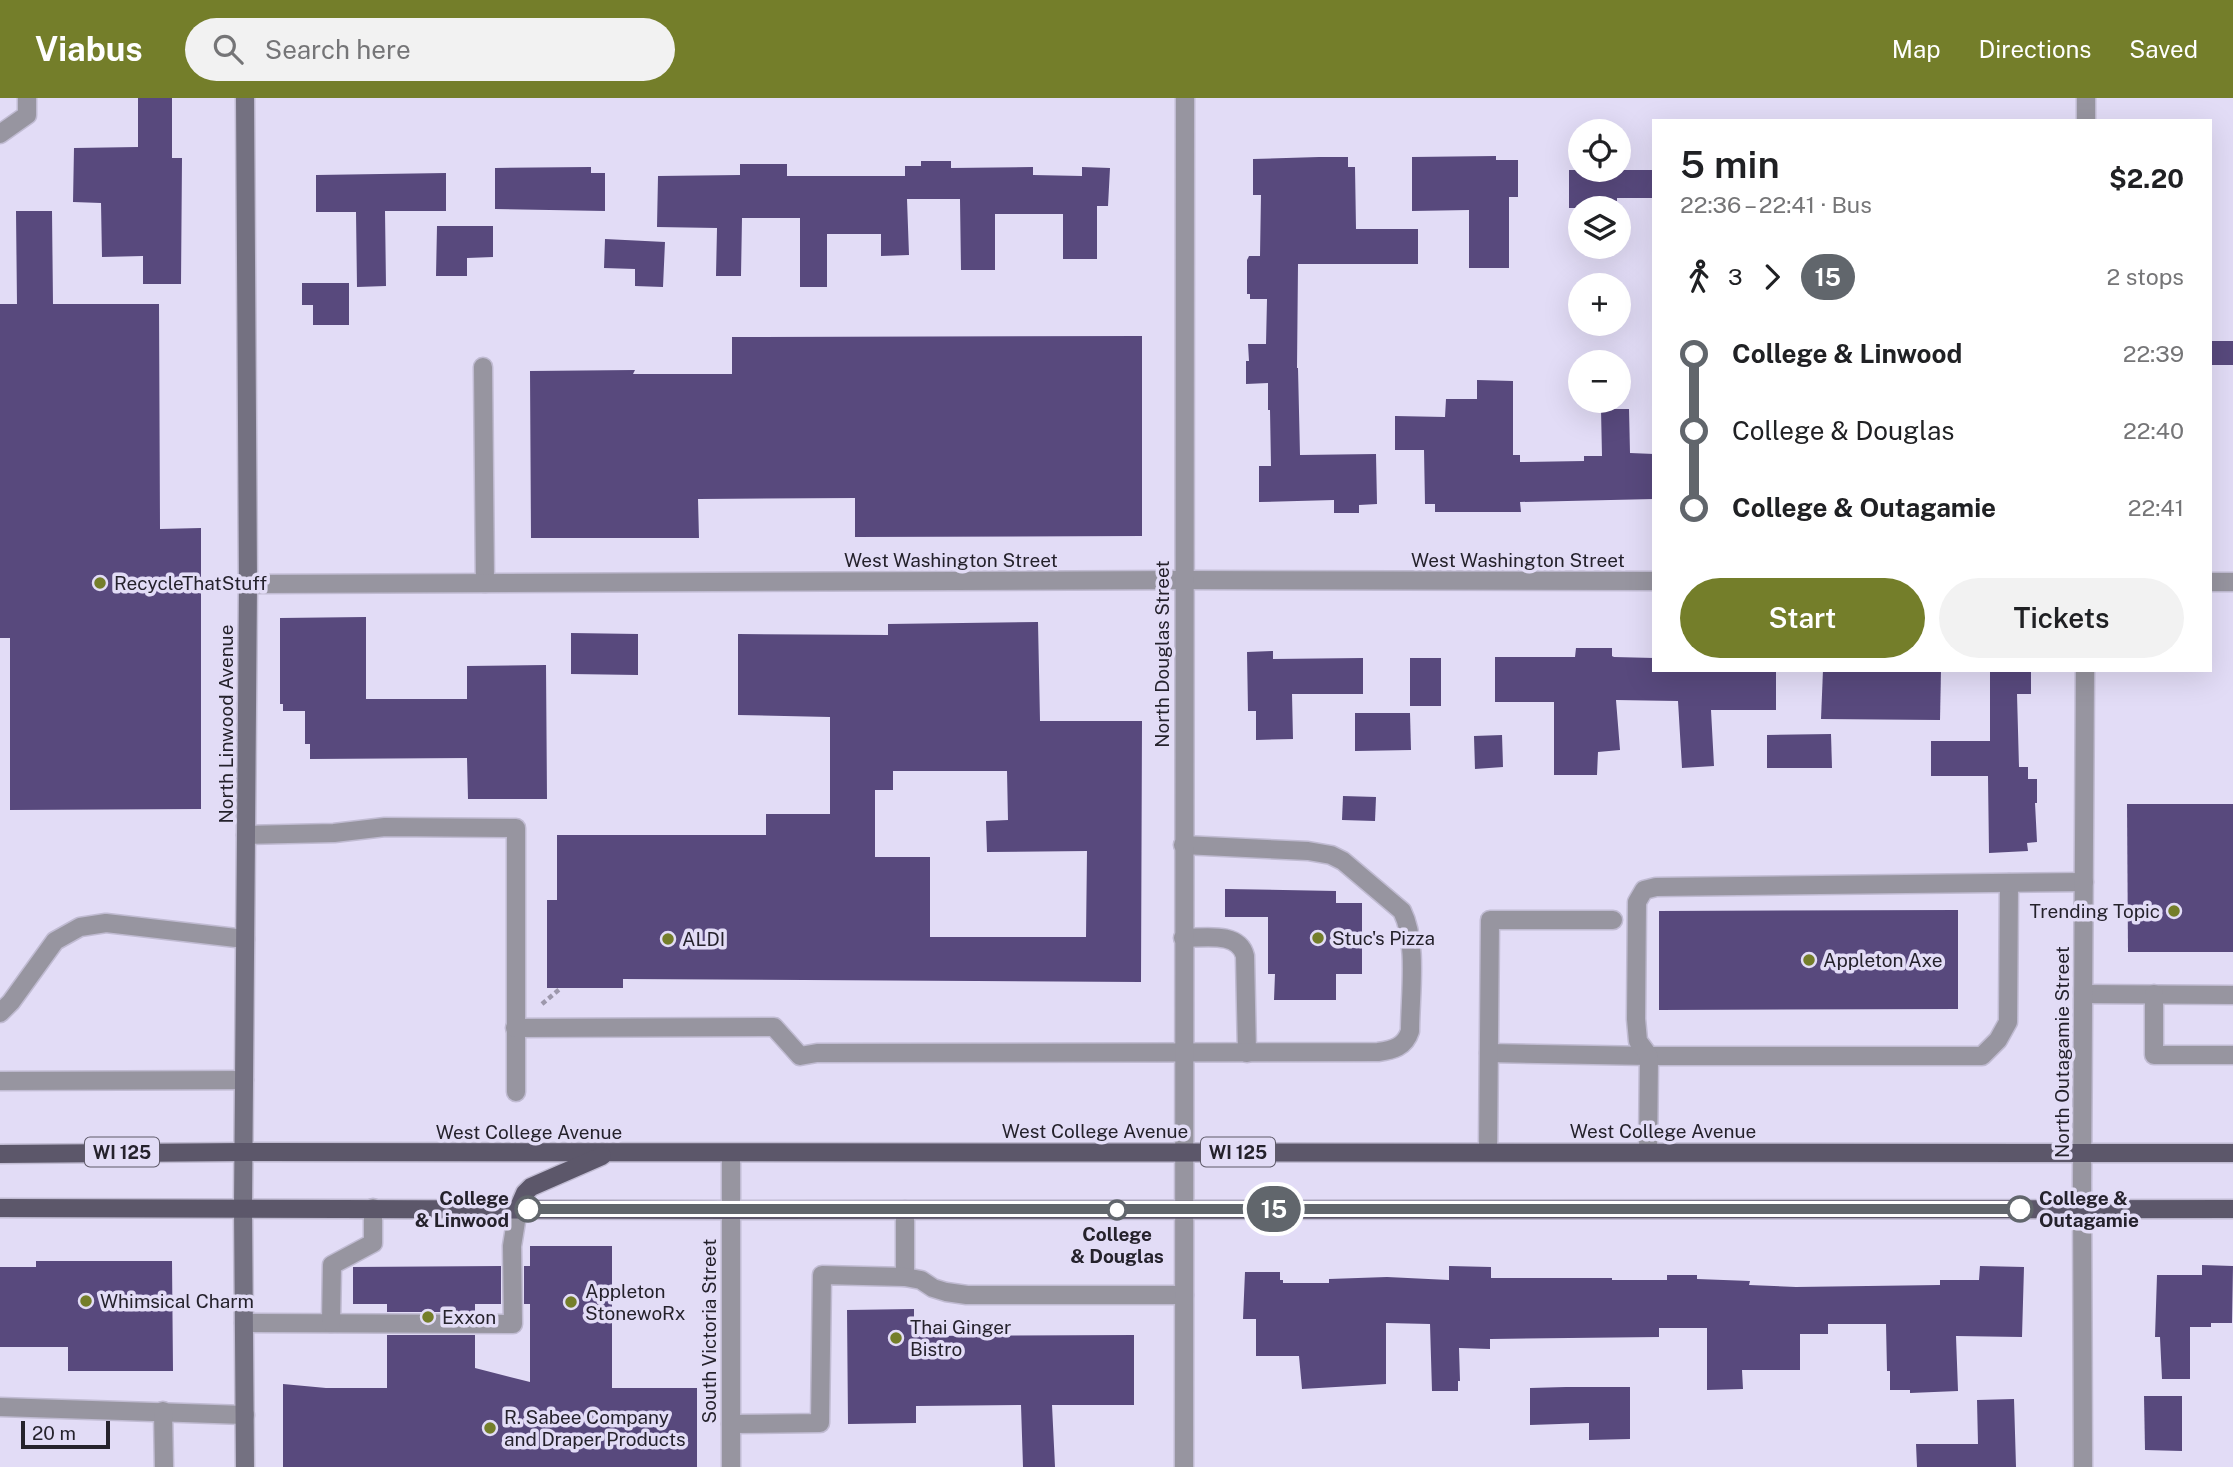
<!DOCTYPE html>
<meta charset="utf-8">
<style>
:root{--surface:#fff;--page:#f2f2f2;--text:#202124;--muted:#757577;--accent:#747e2a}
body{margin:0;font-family:"Public Sans",sans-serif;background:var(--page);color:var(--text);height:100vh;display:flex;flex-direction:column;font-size:26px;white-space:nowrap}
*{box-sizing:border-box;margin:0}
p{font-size:23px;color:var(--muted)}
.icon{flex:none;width:38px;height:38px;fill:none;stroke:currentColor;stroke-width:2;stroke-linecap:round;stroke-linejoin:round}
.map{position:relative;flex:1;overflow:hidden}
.sheet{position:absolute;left:1652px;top:21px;width:560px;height:553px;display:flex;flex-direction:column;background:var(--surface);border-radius:0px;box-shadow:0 7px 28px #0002}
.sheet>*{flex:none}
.badge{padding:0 14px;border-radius:23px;font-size:24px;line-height:46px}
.fabs{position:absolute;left:1568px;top:21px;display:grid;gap:14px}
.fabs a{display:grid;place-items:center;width:63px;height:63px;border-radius:50%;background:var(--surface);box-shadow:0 7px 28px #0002;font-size:35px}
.scale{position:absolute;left:21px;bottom:18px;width:89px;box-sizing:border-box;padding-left:7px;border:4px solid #25222c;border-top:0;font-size:19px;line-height:24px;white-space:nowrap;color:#25222c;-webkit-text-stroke:5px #e2dcf6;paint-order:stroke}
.map>.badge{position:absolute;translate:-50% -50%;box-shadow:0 0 0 4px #fff}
.legs{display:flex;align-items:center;gap:10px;height:77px;padding:0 28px;font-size:23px}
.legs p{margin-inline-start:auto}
.headline{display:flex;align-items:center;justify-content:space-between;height:119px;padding:0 28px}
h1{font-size:38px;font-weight:600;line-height:52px}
.button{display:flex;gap:14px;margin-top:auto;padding:14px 28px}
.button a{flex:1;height:80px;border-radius:42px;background:var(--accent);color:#fff;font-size:28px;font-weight:600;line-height:80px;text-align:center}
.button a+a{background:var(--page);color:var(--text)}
ul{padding:0 28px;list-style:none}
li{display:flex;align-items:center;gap:24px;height:77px;font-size:26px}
li i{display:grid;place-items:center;width:10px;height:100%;margin:0 9px;background:currentColor}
li i::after{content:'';width:18px;height:18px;margin:-9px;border:5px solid;border-radius:50%;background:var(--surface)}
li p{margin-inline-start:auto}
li:first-child i{background:linear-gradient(#0000 50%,currentColor 0)}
li:last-child i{background:linear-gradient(currentColor 50%,#0000 0)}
header{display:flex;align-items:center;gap:42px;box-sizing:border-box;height:98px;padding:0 35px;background:var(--accent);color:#fff}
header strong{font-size:33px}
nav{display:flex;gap:38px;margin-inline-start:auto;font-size:24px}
.search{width:490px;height:63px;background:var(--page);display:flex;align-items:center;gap:18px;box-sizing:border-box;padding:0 24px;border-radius:38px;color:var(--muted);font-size:26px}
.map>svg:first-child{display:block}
.building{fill:#58497d;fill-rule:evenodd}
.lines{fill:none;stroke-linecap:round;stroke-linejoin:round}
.lane-casing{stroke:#c0bbd2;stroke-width:21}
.street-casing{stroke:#c0bbd2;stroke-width:21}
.secondary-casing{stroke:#c0bbd2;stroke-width:21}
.primary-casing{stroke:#c0bbd2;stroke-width:21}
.path{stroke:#9d98ac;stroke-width:4.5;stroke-dasharray:5 3.5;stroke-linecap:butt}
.lane{stroke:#9795a0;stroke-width:18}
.street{stroke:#9795a0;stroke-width:18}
.secondary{stroke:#747181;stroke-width:18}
.primary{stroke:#5c576a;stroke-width:18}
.line-1-casing{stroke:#fff;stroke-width:16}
.line-1{stroke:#61666c;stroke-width:10}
.poi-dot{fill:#747e2a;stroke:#e2dcf6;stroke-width:2.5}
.stop-1-dot{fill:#fff;stroke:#61666c;stroke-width:3.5}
.labels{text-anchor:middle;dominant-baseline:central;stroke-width:7;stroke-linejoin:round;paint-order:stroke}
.shield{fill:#e2dcf6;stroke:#5e5a69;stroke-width:2}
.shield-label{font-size:18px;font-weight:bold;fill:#25222c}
.street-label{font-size:19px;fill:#25222c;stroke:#e2dcf6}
.poi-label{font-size:19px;fill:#25222c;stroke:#e2dcf6;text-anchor:start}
.stop-label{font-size:19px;font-weight:bold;fill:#25222c;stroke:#e2dcf6;text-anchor:end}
</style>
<header>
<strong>Viabus</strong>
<div class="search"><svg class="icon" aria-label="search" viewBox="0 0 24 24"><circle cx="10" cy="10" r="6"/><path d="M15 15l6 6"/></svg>Search here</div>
<nav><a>Map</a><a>Directions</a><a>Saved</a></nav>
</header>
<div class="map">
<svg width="2233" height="1369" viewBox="0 0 2233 1369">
<rect width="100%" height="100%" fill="#e2dcf6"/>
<g class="building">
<polygon points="138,0 172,0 172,60 182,60 181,186 143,186 143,158 102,159 101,105 73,104 74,50 138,49"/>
<polygon points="1496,58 1496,62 1518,62 1518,99 1509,99 1509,170 1469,170 1469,112 1412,113 1412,59"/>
<polygon points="1319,59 1348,59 1348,69 1355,69 1356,131 1418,131 1418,166 1298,166 1297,270 1298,270 1300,357 1376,356 1377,406 1359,407 1359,415 1334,415 1334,402 1259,404 1259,368 1271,368 1270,312 1268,312 1268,285 1246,286 1246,263 1249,263 1248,246 1266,246 1267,201 1250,201 1250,196 1247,196 1247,162 1249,158 1260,158 1261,97 1253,97 1253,61"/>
<polygon points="921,63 951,63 951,70 1033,69 1033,77 1082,78 1082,69 1110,70 1108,108 1097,108 1097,161 1063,161 1063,116 995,116 995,172 961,172 960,101 907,101 909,157 881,158 881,136 827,136 827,189 800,189 800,120 742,120 741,178 716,178 717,130 657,129 658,78 740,77 740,66 787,66 787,78 905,78 905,68 921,68"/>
<polygon points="591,69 591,75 605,75 605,113 495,111 495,70"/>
<polygon points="1569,72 1654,72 1654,100 1617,100 1617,103 1608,103 1608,110 1569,110"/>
<polygon points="446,75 446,113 385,113 386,188 357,189 356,114 316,114 316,77"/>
<polygon points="16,113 52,113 53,206 159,206 160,431 201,430 201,711 10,712 10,540 0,540 0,206 17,206"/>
<polygon points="437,128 493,128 493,159 467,160 467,178 436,178"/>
<polygon points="605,141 665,144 663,189 635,188 635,171 604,170"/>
<polygon points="302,185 349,185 349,227 313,227 313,207 302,207"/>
<polygon points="1142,238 1142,438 855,439 855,400 698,401 699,440 531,440 530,273 635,272 633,276 732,276 732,239"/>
<rect x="2210" y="243" width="23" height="24"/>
<polygon points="1477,282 1513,283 1513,357 1520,357 1520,364 1584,363 1584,358 1602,358 1601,311 1629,311 1630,355 1654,356 1654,401 1520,404 1521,414 1435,414 1435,406 1425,406 1424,352 1395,352 1395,318 1445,319 1446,301 1477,301"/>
<polygon points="366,519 366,601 467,601 467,568 546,567 547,701 468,701 467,660 310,661 310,646 305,646 305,613 283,613 283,606 280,606 280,520"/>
<path d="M 1038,524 L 1040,623 L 1142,623 L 1141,884 L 623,881 L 623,890 L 547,890 L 547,802 L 557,802 L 557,737 L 766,737 L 766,716 L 830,716 L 830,619 L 738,617 L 738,536 L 888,537 L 888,526 ZM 893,673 L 1007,673 L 1008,722 L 986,723 L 987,754 L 1087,753 L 1086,839 L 930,839 L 930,759 L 875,759 L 875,692 L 893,692 Z"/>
<polygon points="571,535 638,536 638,577 571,576"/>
<polygon points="1576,550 1612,550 1612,558 1614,559 1654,560 1654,572 1776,572 1776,612 1711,612 1714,668 1682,670 1678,603 1616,602 1620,652 1598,654 1597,677 1554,677 1554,604 1495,604 1495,559 1575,559"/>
<polygon points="1273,553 1273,561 1363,560 1363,596 1292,596 1293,641 1256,642 1256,613 1248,613 1247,554"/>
<rect x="1410" y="560" width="31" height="48"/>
<polygon points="1823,572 1941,572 1940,622 1821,621"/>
<polygon points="1990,572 2031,572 2031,596 2017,596 2019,669 2028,669 2028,681 2037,681 2037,705 2035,705 2037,744 2027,745 2028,753 1989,755 1988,678 1931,678 1931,643 1990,643"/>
<polygon points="1355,615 1410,615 1411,652 1355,653"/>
<polygon points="1831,636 1832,670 1767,670 1767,637"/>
<polygon points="1502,637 1503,669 1475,671 1474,638"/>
<polygon points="1343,698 1376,699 1375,723 1342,722"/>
<polygon points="2127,706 2233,706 2233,854 2128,854"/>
<polygon points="1225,791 1336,793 1336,805 1362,805 1362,876 1336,876 1336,902 1274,902 1275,876 1268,876 1268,819 1225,819"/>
<polygon points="1958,812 1958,911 1659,912 1659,813"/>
<polygon points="530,1148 612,1148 612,1290 697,1290 697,1369 283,1369 283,1286 326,1290 387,1290 387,1237 475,1237 475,1270 530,1284 530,1206 524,1206 524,1168 530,1168"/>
<polygon points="36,1163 172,1163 173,1273 68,1273 68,1249 0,1249 0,1169 36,1169"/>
<polygon points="2202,1167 2233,1168 2232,1225 2211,1225 2211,1229 2190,1229 2190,1281 2162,1281 2160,1239 2155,1239 2157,1177 2202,1177"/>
<polygon points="501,1168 501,1206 475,1206 475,1214 387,1214 387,1206 353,1206 353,1169"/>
<polygon points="1449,1168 1491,1169 1491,1180 1612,1180 1612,1182 1667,1182 1667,1177 1697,1177 1697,1181 1750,1183 1749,1187 1796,1189 1940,1187 1940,1182 1979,1182 1980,1168 2024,1169 2022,1239 1956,1238 1958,1293 1910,1295 1910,1292 1890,1292 1890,1273 1887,1273 1886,1226 1828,1226 1828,1236 1800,1236 1800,1272 1742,1272 1743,1291 1707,1292 1707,1230 1659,1230 1659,1239 1490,1241 1490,1251 1459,1250 1460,1283 1458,1283 1458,1293 1432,1293 1430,1226 1386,1225 1386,1286 1302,1291 1299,1258 1256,1258 1256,1221 1243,1221 1245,1174 1280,1174 1280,1182 1283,1182 1283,1185 1329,1185 1329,1181 1387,1179 1449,1182"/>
<polygon points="914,1211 914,1238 1134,1237 1134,1307 1052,1307 1055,1369 1023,1369 1021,1307 916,1308 916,1325 848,1326 847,1212"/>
<polygon points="1566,1289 1630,1289 1630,1341 1589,1342 1589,1325 1530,1327 1530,1290"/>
<polygon points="2144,1298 2182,1298 2182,1353 2145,1352"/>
<polygon points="2014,1301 2016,1369 1917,1369 1916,1346 1978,1346 1977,1302"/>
</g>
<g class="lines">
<g class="lane-casing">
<g id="lane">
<polyline points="0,36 27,17 27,0"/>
<polyline points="483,269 485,485"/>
<polyline points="246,737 334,735 385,729 516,730 516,994"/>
<path d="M 1183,840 C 1204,840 1239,833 1245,858 L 1247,955"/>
<polyline points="2083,896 2233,897"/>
<polyline points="2154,896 2154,957 2233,957"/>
<polyline points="0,915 11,904 55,843 80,829 106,825 245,841"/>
<path d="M 515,930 L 774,929 L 800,958 L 817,955 L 1378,954 C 1393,952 1405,949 1410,933 C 1410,897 1418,845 1402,813 L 1343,763 L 1331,757 L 1308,753 L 1183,747"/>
<polyline points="1489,955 1649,958 1982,958 1998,942 2008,924 2009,785"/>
<polyline points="0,983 244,982"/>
<polyline points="1488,1053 1490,822 1613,822"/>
<polyline points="1648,1054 1649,958 1638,943 1636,921 1637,804 1644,792 1656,789 2084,784"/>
<polyline points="905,1179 905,1112"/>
<polyline points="244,1225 513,1226 512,1148 518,1111"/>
<polyline points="331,1225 332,1167 373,1145 373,1110"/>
<polyline points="0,1309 245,1317"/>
<polyline points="163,1313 164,1369"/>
<polyline points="731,1326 820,1325 822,1177 905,1179 921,1182 933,1190 946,1194 967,1197 1184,1197"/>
</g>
</g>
<g class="street-casing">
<g id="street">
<polyline points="2086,23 2086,0"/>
<polyline points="2210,484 2233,484"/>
<polyline points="248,486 1183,482 1654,483"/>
<polyline points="731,1055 731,1369"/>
<polyline points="1184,1369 1185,0"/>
<polyline points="2083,1369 2082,1084 2085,572"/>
</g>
</g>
<g class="secondary-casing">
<polyline id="secondary" points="245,0 248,486 243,1109 245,1369"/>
</g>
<g class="primary-casing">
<g id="primary">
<polyline points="0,1056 244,1054 2233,1055"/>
<polyline points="0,1110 729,1112 2233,1111"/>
<polyline points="518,1111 525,1095 531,1089 602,1058"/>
</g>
</g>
<polyline class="path" points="542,906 561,890"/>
<use href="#lane" class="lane"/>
<use href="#street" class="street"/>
<use href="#secondary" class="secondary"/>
<use href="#primary" class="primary"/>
</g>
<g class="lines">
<g class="line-1-casing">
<polyline id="line-1" points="528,1111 2020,1111"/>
</g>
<use href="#line-1" class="line-1"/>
</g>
<g class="poi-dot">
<circle cx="100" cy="485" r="7"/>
<circle cx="2174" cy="813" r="7"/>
<circle cx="1318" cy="840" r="7"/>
<circle cx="668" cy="841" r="7"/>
<circle cx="1809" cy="862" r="7"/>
<circle cx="86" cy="1203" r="7"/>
<circle cx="571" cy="1204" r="7"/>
<circle cx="428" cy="1219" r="7"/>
<circle cx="896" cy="1240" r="7"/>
<circle cx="490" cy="1330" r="7"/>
</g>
<g class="stop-1-dot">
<circle cx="528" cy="1111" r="12"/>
<circle cx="2020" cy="1111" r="12"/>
<circle cx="1117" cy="1112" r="9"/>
</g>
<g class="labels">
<g class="shield">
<rect x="85" y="1039.5" width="74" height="29" rx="5"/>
<rect x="1201" y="1039.5" width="74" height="29" rx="5"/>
</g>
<g class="shield-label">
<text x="122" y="1054">WI 125</text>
<text x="1238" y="1054">WI 125</text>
</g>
<g class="street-label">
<text x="951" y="462">West Washington Street</text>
<text x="1518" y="462">West Washington Street</text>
<text transform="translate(1162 556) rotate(-90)">North Douglas Street</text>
<text transform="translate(226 626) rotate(-90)">North Linwood Avenue</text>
<text transform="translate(2062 954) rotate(-90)">North Outagamie Street</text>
<text x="1095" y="1033">West College Avenue</text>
<text x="1663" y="1033">West College Avenue</text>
<text x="529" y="1034">West College Avenue</text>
<text transform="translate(709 1233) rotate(-90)">South Victoria Street</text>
</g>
<g class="poi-label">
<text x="114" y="485">RecycleThatStuff</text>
<text x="2160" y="813" text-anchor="end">Trending Topic</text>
<text x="1332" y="840">Stuc's Pizza</text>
<text x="682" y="841">ALDI</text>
<text x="1823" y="862">Appleton Axe</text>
<text x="585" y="1193">Appleton<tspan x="585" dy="22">StonewoRx</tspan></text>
<text x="100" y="1203">Whimsical Charm</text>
<text x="442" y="1219">Exxon</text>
<text x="910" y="1229">Thai Ginger<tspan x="910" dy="22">Bistro</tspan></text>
<text x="504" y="1319">R. Sabee Company<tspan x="504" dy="22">and Draper Products</tspan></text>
</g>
<g class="stop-label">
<text x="509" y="1100">College<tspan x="509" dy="22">&amp; Linwood</tspan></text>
<text x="2039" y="1100" text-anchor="start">College &amp;<tspan x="2039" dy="22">Outagamie</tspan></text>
<text x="1117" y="1136" text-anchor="middle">College<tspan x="1117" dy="22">&amp; Douglas</tspan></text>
</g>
</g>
</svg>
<div class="fabs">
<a><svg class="icon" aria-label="locate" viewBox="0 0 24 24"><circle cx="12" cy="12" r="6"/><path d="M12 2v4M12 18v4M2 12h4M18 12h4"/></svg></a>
<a><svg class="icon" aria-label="layers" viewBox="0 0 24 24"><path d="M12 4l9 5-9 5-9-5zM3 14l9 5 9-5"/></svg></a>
<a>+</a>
<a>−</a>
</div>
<div class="scale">20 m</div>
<b class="badge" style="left:1274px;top:1111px;background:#61666c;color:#fff">15</b>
<section class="sheet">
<div class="headline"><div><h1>5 min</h1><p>22:36 – 22:41 · Bus</p></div><b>$2.20</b></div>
<div class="legs"><svg class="icon" aria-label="walk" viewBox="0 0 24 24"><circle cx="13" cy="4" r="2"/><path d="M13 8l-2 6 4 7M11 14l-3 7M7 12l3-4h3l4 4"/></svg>3<svg class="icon" aria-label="forward" viewBox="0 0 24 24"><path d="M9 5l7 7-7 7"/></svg><b class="badge" style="background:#61666c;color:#fff">15</b><p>2 stops</p></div>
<ul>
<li><i style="color:#61666c"></i><b>College &amp; Linwood</b><p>22:39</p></li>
<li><i style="color:#61666c"></i><span>College &amp; Douglas</span><p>22:40</p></li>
<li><i style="color:#61666c"></i><b>College &amp; Outagamie</b><p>22:41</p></li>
</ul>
<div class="button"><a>Start</a><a>Tickets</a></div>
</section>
</div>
